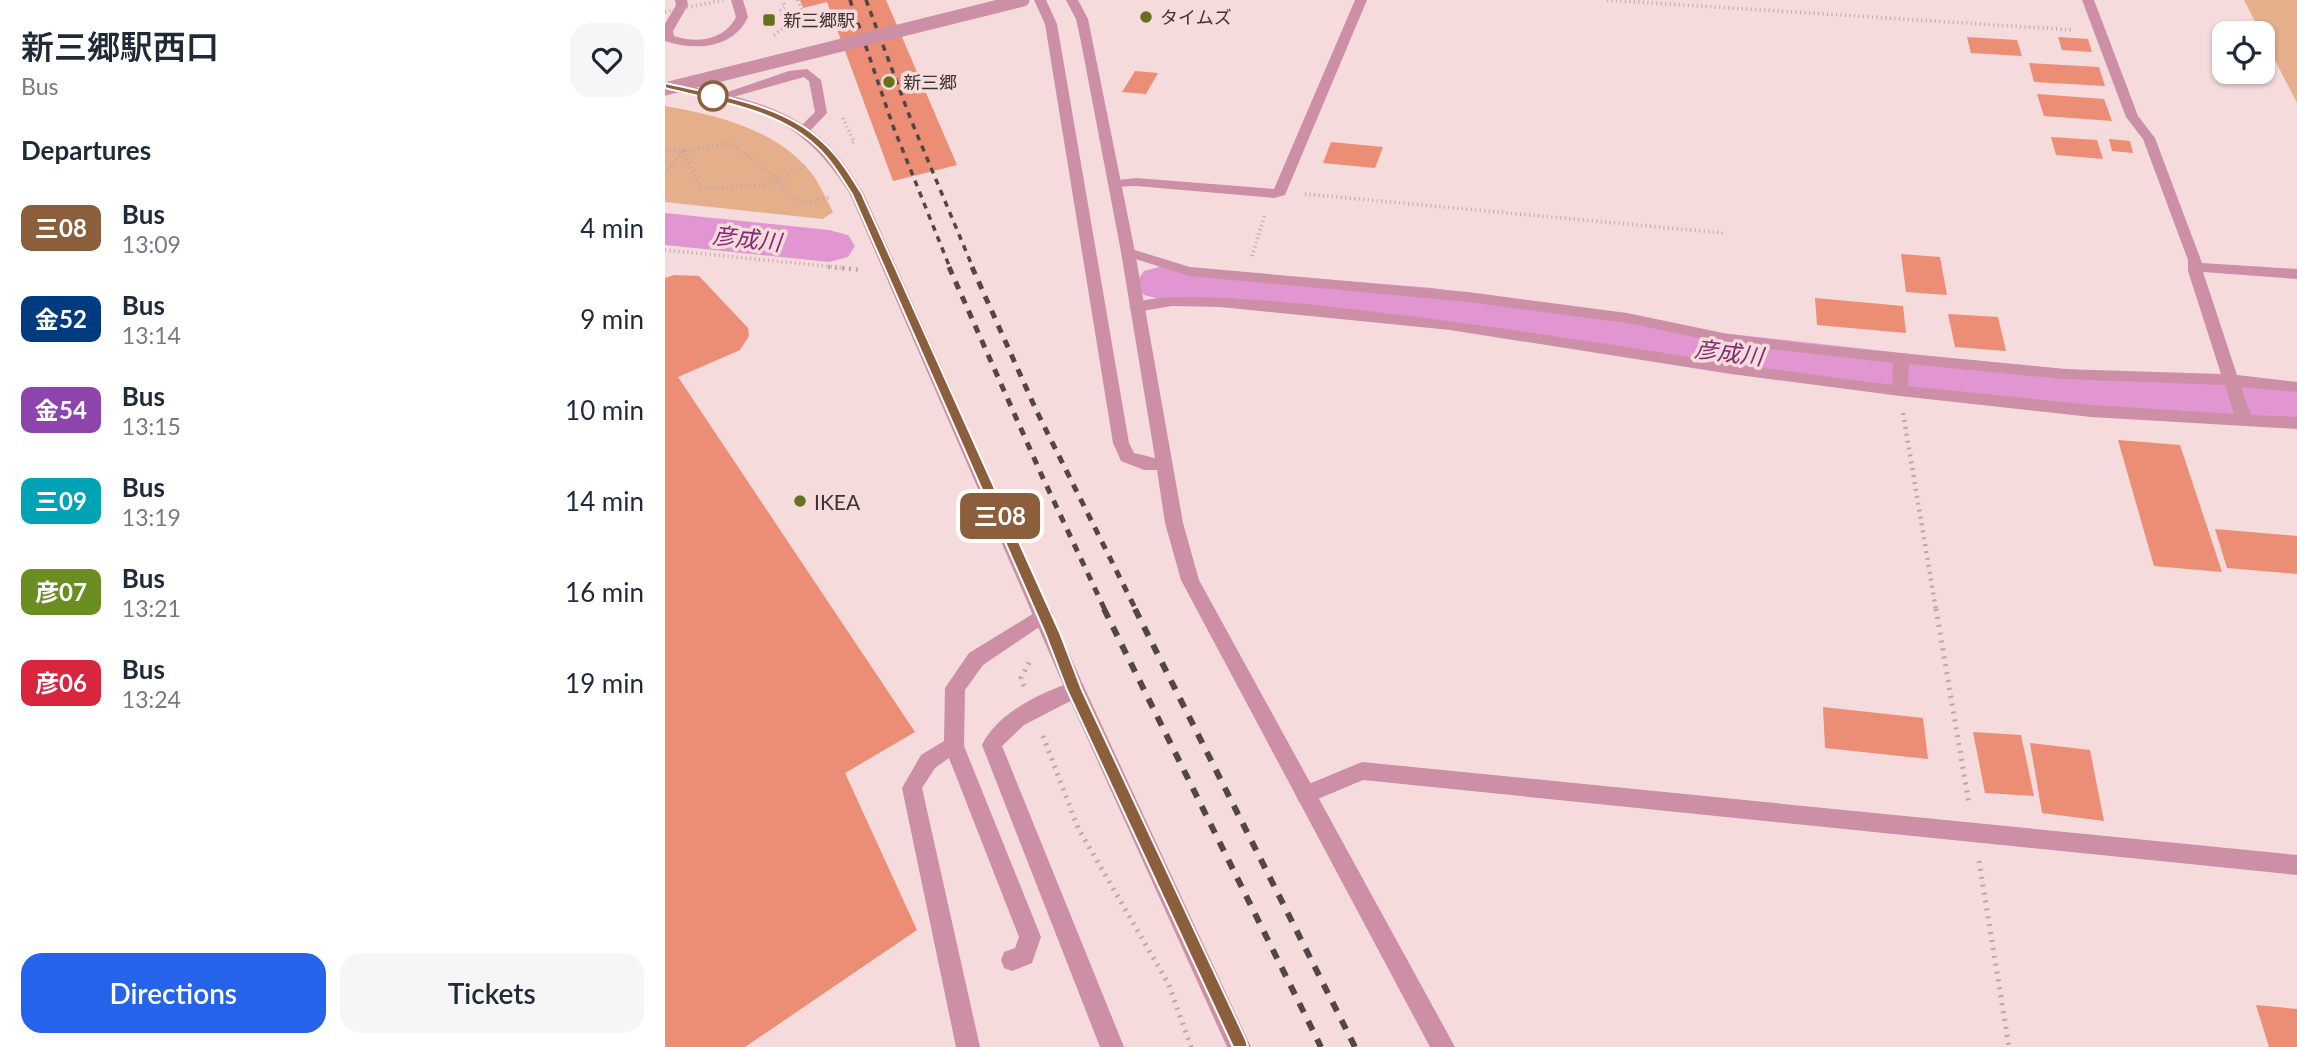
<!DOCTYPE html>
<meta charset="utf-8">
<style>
:root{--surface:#fff;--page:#f6f6f7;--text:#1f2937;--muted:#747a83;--accent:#2563eb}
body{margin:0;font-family:Lato,"Noto Sans JP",sans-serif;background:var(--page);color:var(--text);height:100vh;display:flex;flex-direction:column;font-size:26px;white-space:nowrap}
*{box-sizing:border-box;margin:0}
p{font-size:23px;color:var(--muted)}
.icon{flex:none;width:38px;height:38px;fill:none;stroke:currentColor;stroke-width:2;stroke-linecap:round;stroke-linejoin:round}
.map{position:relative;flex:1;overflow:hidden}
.side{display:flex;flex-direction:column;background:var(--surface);width:665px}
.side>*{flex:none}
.badge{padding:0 14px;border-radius:10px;font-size:24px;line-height:46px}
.controls{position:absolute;left:1547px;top:21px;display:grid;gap:14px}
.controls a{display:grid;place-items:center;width:63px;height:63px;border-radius:14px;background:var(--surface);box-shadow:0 2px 5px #0004;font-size:35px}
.map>.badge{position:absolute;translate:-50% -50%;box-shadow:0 0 0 4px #fff}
h2{padding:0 21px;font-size:26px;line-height:63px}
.round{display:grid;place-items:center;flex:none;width:74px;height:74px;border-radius:21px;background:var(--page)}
.head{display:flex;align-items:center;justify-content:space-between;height:119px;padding:0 21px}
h1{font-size:33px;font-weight:600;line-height:52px}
.button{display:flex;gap:14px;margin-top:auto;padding:14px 21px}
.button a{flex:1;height:80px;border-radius:21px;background:var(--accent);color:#fff;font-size:28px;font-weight:600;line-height:80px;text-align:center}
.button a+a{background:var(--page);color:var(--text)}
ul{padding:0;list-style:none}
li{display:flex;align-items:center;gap:21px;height:91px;padding:0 21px}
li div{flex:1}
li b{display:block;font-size:26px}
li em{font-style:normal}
li .badge{min-width:77px;font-weight:700;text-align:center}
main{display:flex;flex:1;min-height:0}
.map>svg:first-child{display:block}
.green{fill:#e4af8a}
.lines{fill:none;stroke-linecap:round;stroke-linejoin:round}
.river{fill:#e296d1;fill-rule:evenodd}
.building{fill:#eb8e75}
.path-far2{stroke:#bda7a7;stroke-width:3.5;stroke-dasharray:1 3.5;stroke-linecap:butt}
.path-far1{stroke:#bda7a7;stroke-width:4.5;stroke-dasharray:2 5;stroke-linecap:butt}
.path{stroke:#bda7a7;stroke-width:5;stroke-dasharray:2 6;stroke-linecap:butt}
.service{fill:#cd8fa6;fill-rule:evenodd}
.minor{fill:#cd8fa6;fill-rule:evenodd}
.tertiary{fill:#cd8fa6;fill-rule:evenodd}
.rail-far2{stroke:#524646;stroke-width:3.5;stroke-dasharray:6 6;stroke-linecap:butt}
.rail-far1{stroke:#524646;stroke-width:5;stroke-dasharray:8 8;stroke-linecap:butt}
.rail{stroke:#524646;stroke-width:6;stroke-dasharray:10 10;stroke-linecap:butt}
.path-bridge{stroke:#bda7a7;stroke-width:3.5;stroke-dasharray:1 3.5;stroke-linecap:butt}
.tertiary-bridge{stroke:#cd8fa6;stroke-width:13}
.line{fill:#8b5e3c;stroke:#fff;stroke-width:2}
.poi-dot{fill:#65711b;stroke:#f5dbdb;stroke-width:2.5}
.stop-dot{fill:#fff;stroke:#8b5e3c;stroke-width:3.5}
.labels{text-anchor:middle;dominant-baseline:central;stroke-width:7;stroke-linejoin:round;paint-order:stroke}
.far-poi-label{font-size:18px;fill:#3c3232;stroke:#f5dbdb;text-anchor:start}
.poi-label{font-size:21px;fill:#3c3232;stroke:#f5dbdb;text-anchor:start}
.water-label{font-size:23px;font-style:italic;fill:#822a73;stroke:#f5dbdb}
</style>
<main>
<section class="side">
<div class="head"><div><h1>新三郷駅西口</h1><p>Bus</p></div><a class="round"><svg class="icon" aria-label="heart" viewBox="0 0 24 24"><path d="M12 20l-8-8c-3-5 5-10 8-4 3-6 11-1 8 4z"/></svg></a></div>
<h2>Departures</h2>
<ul>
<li><span class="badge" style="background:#8b5e3c;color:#fff">三08</span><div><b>Bus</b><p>13:09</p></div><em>4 min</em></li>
<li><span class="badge" style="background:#003b80;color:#fff">金52</span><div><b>Bus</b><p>13:14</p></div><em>9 min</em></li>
<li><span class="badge" style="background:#8e44ad;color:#fff">金54</span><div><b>Bus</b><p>13:15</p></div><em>10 min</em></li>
<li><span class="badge" style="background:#00a3b4;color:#fff">三09</span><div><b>Bus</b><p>13:19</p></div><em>14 min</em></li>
<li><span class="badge" style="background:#6b8e23;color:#fff">彦07</span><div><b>Bus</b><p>13:21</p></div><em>16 min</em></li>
<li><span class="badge" style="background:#d7263d;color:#fff">彦06</span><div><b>Bus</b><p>13:24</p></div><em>19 min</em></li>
</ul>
<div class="button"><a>Directions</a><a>Tickets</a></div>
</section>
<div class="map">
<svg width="1632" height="1047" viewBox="0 0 1632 1047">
<rect width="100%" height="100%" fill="#f5dbdb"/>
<g class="green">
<polygon points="1579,0 1632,0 1632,103"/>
<path d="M 0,106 C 53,115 117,131 150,178 C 157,189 162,201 168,212 L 158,219 L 0,202 Z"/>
</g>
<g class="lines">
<g class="river">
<polygon points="0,213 164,230 183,235 190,246 183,257 164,262 0,245"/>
<polygon points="498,266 768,288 1047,332 1264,356 1413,370 1553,376 1632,382 1632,424 1553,416 1413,410 1264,396 1047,370 768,324 498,300 479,295 471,283 479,271"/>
</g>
</g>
<g class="building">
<polygon points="135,0 221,0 292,165 228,181 162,2 138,8"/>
<polygon points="1302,37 1352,40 1357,56 1306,53"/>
<polygon points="1393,37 1423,39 1427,52 1397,50"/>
<polygon points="1364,63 1434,67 1440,86 1369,82"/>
<polygon points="470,71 493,73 481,94 457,92"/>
<polygon points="1372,94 1439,99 1447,121 1379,116"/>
<polygon points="1386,137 1432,140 1438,159 1391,155"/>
<polygon points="1444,139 1465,141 1468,153 1447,151"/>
<polygon points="666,142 718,147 710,168 658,163"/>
<polygon points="1236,254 1275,257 1282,295 1241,292"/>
<polygon points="9,275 34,276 83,328 84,336 75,350 13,377 250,732 180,773 252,930 80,1047 0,1047 0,278"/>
<polygon points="1150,298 1238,306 1241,333 1152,325"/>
<polygon points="1283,314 1333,317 1341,351 1290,347"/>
<polygon points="1453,440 1515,445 1557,572 1489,566"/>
<polygon points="1550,529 1632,536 1632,574 1562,568"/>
<polygon points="1158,707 1258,718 1263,759 1160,748"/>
<polygon points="1308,732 1356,735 1369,796 1320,793"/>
<polygon points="1365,743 1425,750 1439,821 1377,813"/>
<polygon points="1591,1005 1632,1009 1632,1047 1604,1047"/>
</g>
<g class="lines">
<g class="path-far2">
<polyline points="133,0 143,29"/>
<polyline points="942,0 1409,30"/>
<polyline points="109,35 121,26 115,11 120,7 118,0"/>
<polyline points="178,118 189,142 186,143"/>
<polyline points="0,149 18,151 36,188 98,186 142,165"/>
<polyline points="0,174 18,151 66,143 112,179 121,195 142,203 166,197"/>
<polyline points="640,194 1058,233"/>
<polyline points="0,250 180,268"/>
<polyline points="587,256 600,214"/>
</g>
<g class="path-far1">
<polyline points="163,267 197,270"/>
<polyline points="1238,413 1271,610"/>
</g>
<g class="path">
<polyline points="1271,609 1304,804"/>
<polyline points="359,686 356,678 366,659"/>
<polyline points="378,736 413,828 504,985 526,1047"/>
<polyline points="1314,861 1344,1047"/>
</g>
<g class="service">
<path d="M 10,0 L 22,0 L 23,5 L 8,31 L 9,36 C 31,44 60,40 71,17 L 66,0 L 78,0 L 83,17 C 68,49 30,51 0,41 L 0,24 L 11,5 Z"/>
<polygon points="379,607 386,609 388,614 386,619 318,665 300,690 299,746 376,937 367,963 347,971 339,968 336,960 339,952 350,948 354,937 284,758 270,768 257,788 315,1047 291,1047 237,788 256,755 279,741 280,688 304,653"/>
<path d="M 410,681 L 417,683 L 420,689 L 417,695 L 359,725 L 337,746 L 459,1047 L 435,1047 L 317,745 C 333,712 377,692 410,681 Z"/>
</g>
<g class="minor">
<polygon points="690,0 702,0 620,195 609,198 471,186 445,187 445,181 471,178 609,189"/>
<path d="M 1417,0 L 1429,0 L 1473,116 L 1490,138 L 1537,263 L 1632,269 L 1632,279 L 1538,272 L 1572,375 L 1632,382 L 1632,392 L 1576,387 L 1586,415 L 1632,417 L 1632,429 L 1426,417 L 1235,396 L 1066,374 L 785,330 L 555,307 L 507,306 L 471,312 L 464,307 C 498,269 989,352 1065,363 C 1119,371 1173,378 1227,385 L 1228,363 L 1063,344 L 962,323 L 803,302 L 524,276 L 458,255 L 456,252 L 463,248 L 525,267 L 803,292 L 962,313 L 1063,334 L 1143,344 L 1397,369 L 1556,374 L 1523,271 L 1523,260 L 1478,139 L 1461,117 ZM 1244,364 L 1397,379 L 1560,385 L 1569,414 L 1426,405 L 1243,386 Z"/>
<polygon points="142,69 156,80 162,113 142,134 132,134 131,131 150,112 144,81 139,77 54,101 48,97 124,71"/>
<polygon points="697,762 1632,855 1632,875 698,780 641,804 634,802 631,795 634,788"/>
</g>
<g class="tertiary">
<polygon points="369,0 381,0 392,24 464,443 469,453 490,458 456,252 416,42 411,19 401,0 413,0 423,19 470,252 518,523 534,580 790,1047 765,1047 516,580 500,523 492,470 479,470 456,461 448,443 380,24"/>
<path d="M 0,82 C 57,93 122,102 164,146 C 178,160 188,177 199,194 L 420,689 L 586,1047 L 562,1047 L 400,689 L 185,194 C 135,115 88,106 0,90 Z"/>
</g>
<g class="rail-far2">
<polyline points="185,0 228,126 285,268"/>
<polyline points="201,0 246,120 308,268"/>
</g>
<g class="rail-far1">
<polyline points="284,267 377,476 440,610"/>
<polyline points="307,267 372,412 471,610"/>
</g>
<g class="rail">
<polyline points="439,609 656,1047"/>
<polyline points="470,609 690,1047"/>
</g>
<polyline class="path-bridge" points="0,12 58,0"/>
<polyline class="tertiary-bridge" points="0,89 358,0"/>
</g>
<path class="line" d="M 0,83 C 52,95 119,104 159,143 C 175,158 186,176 197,194 L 395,633 L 417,690 L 581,1040 L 583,1047 L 568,1047 L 402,690 L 380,633 L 187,194 C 176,177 166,160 152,147 C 111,108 49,101 0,88 Z"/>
<g class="poi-dot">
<circle cx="481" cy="17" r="7"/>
<rect x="97" y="13" width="14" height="14" rx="3.5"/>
<circle cx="224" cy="82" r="7"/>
<circle cx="135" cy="501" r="7"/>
</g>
<circle class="stop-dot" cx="48" cy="96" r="14"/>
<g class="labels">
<g class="far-poi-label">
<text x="495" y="17">タイムズ</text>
<text x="118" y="20">新三郷駅</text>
<text x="238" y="82">新三郷</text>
</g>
<g class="poi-label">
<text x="149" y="501">IKEA</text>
</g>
<g class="water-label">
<text transform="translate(82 238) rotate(6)">彦成川</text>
<text transform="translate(1064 352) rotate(7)">彦成川</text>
</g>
</g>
</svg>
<div class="controls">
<a><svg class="icon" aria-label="locate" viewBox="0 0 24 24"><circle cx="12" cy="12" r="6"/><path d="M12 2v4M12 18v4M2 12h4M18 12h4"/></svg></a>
</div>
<b class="badge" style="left:335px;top:516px;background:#8b5e3c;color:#fff">三08</b>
</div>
</main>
